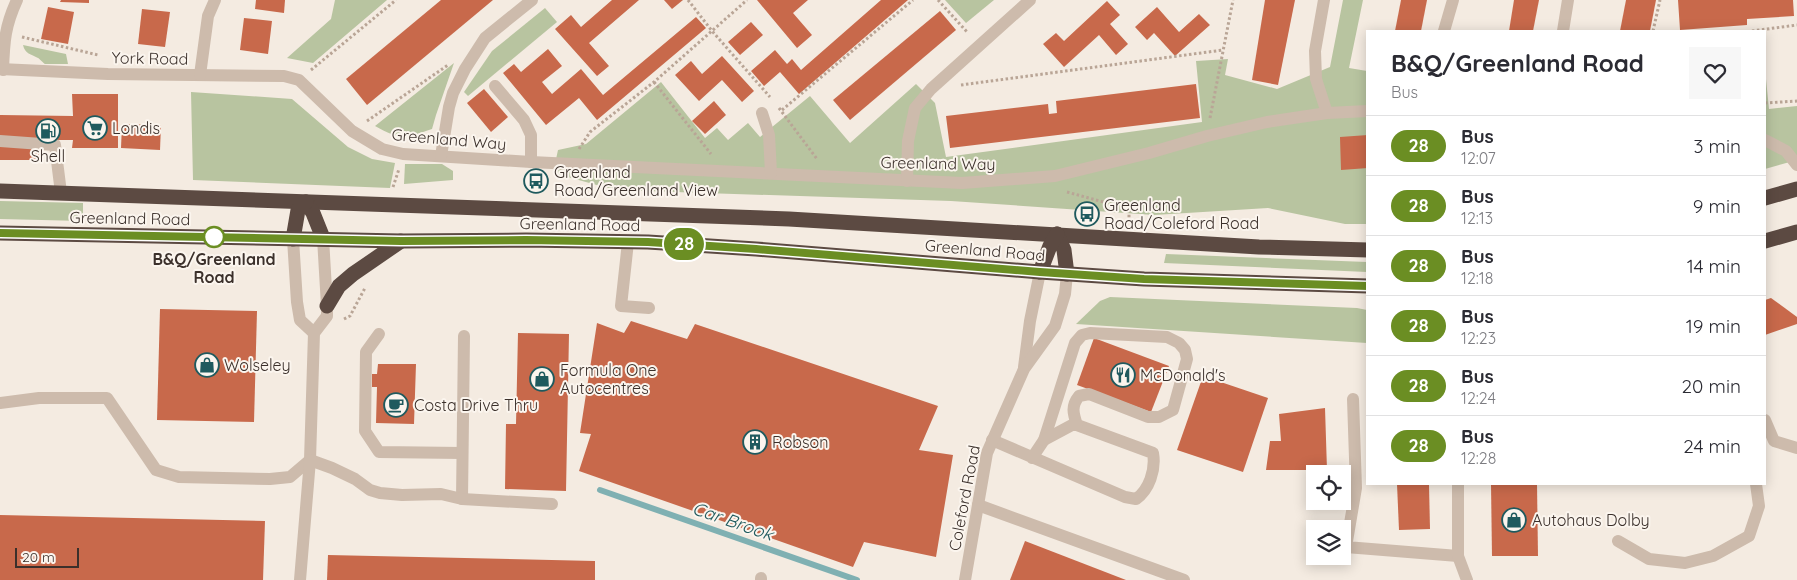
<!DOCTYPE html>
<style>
:root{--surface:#fff;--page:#f7f7f7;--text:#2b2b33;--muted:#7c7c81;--line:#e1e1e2}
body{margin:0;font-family:Quicksand,sans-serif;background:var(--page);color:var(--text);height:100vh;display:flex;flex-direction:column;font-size:19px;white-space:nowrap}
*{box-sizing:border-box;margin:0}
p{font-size:16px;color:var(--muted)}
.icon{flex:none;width:28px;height:28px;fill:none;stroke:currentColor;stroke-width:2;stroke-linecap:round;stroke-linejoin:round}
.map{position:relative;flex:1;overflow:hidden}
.panel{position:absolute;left:1366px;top:30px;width:400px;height:455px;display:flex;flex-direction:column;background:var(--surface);border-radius:0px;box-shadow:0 2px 12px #0003}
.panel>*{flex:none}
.badge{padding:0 10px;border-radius:16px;font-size:18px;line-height:32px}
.tools{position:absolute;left:1306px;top:465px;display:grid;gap:10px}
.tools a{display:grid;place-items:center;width:45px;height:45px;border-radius:0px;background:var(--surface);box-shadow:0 2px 12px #0003;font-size:25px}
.scale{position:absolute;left:15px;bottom:12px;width:64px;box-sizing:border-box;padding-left:5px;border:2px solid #3b302b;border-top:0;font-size:14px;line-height:18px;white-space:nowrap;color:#3b302b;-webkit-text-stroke:4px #fbf5ee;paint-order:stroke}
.map>.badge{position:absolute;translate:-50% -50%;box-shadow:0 0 0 2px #fff}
.round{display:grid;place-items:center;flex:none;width:52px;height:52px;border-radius:0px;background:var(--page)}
.head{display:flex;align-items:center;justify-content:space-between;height:85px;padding:0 25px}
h1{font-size:24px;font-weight:700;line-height:38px}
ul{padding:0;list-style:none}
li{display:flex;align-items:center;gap:15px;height:60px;padding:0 25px;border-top:1px solid var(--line)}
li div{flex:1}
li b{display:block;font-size:19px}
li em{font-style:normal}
li .badge{min-width:55px;font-weight:700;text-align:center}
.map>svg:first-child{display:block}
.green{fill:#b8c4a0}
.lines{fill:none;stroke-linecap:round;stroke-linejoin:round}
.stream{stroke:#7fb0b2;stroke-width:6}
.building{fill:#c8694b}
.path{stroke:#b9a596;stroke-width:3;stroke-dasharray:2.5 2.5;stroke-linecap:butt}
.minor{stroke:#cdbbac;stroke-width:12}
.highway{stroke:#5c4a42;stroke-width:15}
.line-casing{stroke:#fff;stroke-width:11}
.line{stroke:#6b8e23;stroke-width:8}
.stop-dot{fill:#fff;stroke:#6b8e23;stroke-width:2.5}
.labels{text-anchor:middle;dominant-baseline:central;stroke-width:4;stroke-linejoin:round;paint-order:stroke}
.street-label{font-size:16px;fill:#3b302b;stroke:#fbf5ee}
.poi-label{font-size:16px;fill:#3b302b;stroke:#fbf5ee;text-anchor:start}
.stop-label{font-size:16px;font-weight:bold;fill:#3b302b;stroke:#fbf5ee}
.water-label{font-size:18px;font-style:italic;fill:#1f5a5e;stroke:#fbf5ee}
</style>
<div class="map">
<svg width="1797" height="580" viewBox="0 0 1797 580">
<rect width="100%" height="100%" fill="#f4ebe1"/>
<g class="green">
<polygon points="335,0 387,0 313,63 287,58 331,19"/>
<polygon points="945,0 994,0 966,23"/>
<polygon points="1343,0 1363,0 1349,68 1367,71 1367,224 1345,224 1268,208 1154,215 951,201 615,190 553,173 558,150 586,144 661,82 705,138 717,128 728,140 748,123 760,137 810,96 850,143 916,84 935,103 946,157 1202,122 1196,61 1228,59 1225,75 1277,89 1330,67"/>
<polygon points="545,8 557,22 468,96 464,92 492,51"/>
<path d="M 23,45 L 66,54 L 68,64 L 45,64 C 44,64 39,58 38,58 C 31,54 25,54 23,45 Z"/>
<path d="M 454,63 L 436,115 L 432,129 C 406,138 401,141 375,126 Z"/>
<polygon points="1765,69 1769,109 1797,106 1797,160 1765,169"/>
<polygon points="191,92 292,99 348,147 372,159 395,163 390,188 193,180"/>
<polygon points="405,164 442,164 453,171 453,180 404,184"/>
<polygon points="0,201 83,203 83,221 0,219"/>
<polygon points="1166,254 1367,262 1367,272 1164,263"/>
<polygon points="1110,297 1357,308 1367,310 1367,343 1076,324 1100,301"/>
</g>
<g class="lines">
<polyline class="stream" points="600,490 857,580"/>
</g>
<g class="building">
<polygon points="61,0 89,0 89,3 60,2"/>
<polygon points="256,0 285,0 284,13 255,9"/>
<polygon points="441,0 493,0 367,105 346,79"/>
<polygon points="612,0 639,0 589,43 609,66 597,76 555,29 571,15 581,27"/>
<polygon points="664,0 683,0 672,9"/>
<polygon points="757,0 808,0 793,13 812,35 797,48"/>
<polygon points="881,0 908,0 799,94 780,72 764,86 751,71 775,50 787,64 792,59 801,70"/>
<polygon points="1265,0 1295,0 1278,85 1252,80"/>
<polygon points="1401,0 1427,0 1421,31 1395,31"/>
<polygon points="1514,0 1539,0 1533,31 1509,31"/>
<polygon points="1626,0 1656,0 1650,31 1620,31"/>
<polygon points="1678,0 1793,0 1794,16 1747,19 1747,25 1680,30"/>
<polygon points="1107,1 1120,15 1110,24 1128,44 1116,55 1099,35 1064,67 1043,44 1056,33 1064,41"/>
<polygon points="48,7 74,12 68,44 41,39"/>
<polygon points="1157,7 1179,32 1199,14 1210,25 1175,56 1154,33 1147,40 1135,27"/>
<polygon points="142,9 170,12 165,47 138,44"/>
<polygon points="940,11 956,30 850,120 833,100"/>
<polygon points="696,17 706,28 597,120 579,98 546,125 503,73 514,64 521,72 548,49 562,66 542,82 552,94 581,69 603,95"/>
<polygon points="244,18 272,21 268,54 240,50"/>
<polygon points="751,22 763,35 740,55 728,42"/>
<polygon points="722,56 754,91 742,102 722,80 699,101 675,75 691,61 702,74"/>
<polygon points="1196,84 1200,118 950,148 946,116 1048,104 1049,114 1057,113 1056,101"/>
<polygon points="484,89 508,117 491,132 467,103"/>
<polygon points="72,94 118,94 118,148 72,148 73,140 41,140 41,160 0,160 0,115 73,116"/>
<polygon points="714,101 726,115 705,134 692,121"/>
<polygon points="122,124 161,125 160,150 121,148"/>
<polygon points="1368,135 1368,168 1341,170 1340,137"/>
<polygon points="1771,298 1797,317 1797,324 1765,335 1765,300"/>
<polygon points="160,309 257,311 254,422 157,420"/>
<polygon points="631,321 687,339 695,324 938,406 919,450 953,455 936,557 864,542 853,567 579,471 591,434 580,433 597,323 624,333"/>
<polygon points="518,333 569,334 566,491 505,489 506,424 516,424"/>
<polygon points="1094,338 1169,366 1151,412 1077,385"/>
<polygon points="378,364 416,364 414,424 376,423 377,387 372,387 372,374 377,374"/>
<polygon points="1203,376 1268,398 1243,472 1177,450"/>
<polygon points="1325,408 1327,470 1266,470 1270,441 1281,441 1279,414"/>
<polygon points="1397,484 1429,484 1430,529 1399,530"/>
<polygon points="1491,484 1537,484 1538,556 1492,556"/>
<polygon points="0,515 265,521 263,580 0,580"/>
<polygon points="1025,541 1126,580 1010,580"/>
<polygon points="328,555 595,561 595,580 327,580"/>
</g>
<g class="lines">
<g class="path">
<polyline points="688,0 712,31 770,97"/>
<polyline points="938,0 968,33"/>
<polyline points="1653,31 1660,0"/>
<polyline points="1752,31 1797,25"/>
<polyline points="22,37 98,55"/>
<polyline points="311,70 396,0"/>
<polyline points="654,82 711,154"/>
<polyline points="961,85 1223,50"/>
<polyline points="1765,103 1797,101"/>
<polyline points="779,108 817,159"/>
<polyline points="782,110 913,0"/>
<polyline points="1210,118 1233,0"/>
<polyline points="367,121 448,65"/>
<polyline points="579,149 590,132 654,82 747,0"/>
<polyline points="393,187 399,169"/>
<polyline points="1067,192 1129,209 1129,222"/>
<polyline points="344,319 350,316 365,288"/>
</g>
<g class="minor">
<polyline points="1324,0 1315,51 1316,79 1327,113"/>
<polyline points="1444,31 1453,0"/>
<polyline points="1563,31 1568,0"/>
<polyline points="0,69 108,74 284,76 299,80 352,131 382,149 403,154 531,162 962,183 1055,176 1149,153 1207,136 1267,122 1327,113 1368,111"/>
<path d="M 3,70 C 4,41 5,26 17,0"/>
<polyline points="200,75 208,16 215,0"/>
<polyline points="495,86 524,120 531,135 531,162"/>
<polyline points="762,113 769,135 771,173"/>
<polyline points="1765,140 1786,151 1797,165"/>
<polyline points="0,141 55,145 61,193"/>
<polyline points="441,156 449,107 453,93 465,69 485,38 532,0"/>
<polyline points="907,181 908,141 915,108 931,89 1030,0"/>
<polyline points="293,239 297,302 300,320 314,333"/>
<polyline points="628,242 621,306 649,308"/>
<polyline points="379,334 366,352 365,431 379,452 462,453"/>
<polyline points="1024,367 1030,321 1040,272"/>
<polyline points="1353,399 1356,488 1346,547 1458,556"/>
<polyline points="0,403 39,398 107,398 156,470 179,477 270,479 290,477 310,460 314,333 327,316 327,306 323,238"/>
<polyline points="1765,420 1774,441 1797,448"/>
<path d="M 992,440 L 1125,497 L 1136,499 C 1149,490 1156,470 1153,453 L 1077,425 C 1073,413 1071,406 1079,396 L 1089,394 L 1148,417 L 1159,417 L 1173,410 L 1187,359 L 1185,350 L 1179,343 L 1167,337 L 1090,333 L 1082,335 L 1075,343 L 1044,440 L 1032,458"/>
<polyline points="1044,440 1072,425 1077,425"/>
<polyline points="1458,484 1458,556 1467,580"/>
<polyline points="462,499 464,336"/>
<polyline points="978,505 1184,580"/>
<polyline points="1618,541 1649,559 1685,563 1713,556 1749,536 1759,506 1756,484"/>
<polyline points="300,580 310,460 332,468 355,479 370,490 380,493 402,495 441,494 462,499 552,504"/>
<polyline points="761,580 761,578"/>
<polyline points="965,580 987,453 1024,369 1055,326 1065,294 1067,274"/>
</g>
<g class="highway">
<polyline points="0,191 789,219 1259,247 1368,250"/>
<polyline points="1765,198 1797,189"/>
<polyline points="306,202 313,213 323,238"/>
<polyline points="0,233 401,241 526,240 648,242 756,249 1040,272 1144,279 1368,286"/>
<polyline points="1057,234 1064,250 1067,274"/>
<polyline points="293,239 298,210 306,202"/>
<polyline points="1765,241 1797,232"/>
<polyline points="1040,272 1050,246 1057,234"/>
<polyline points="327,306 339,286 353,274 401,241"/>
</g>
</g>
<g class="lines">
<g class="line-casing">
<polyline id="line" points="0,233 401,241 526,240 648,242 756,249 1040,272 1144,279 1368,286"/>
</g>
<use href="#line" class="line"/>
</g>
<defs>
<g id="supermarket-ring" transform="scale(1.25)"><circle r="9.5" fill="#fbf5ee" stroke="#1f5a5e" stroke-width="1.5"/><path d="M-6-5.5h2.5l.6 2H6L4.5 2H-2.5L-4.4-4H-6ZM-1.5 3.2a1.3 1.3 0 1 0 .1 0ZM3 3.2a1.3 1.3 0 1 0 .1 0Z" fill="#1f5a5e"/></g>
<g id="fuel-ring" transform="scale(1.25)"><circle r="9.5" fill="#fbf5ee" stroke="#1f5a5e" stroke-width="1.5"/><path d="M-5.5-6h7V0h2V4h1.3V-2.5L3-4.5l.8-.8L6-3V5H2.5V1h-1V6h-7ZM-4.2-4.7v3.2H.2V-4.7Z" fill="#1f5a5e"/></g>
<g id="bus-ring" transform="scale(1.25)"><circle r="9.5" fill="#fbf5ee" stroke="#1f5a5e" stroke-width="1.5"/><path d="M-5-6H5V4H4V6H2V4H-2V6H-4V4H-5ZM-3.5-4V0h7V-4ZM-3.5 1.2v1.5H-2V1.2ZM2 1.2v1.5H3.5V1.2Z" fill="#1f5a5e"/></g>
<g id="shop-ring" transform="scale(1.25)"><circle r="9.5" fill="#fbf5ee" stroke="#1f5a5e" stroke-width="1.5"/><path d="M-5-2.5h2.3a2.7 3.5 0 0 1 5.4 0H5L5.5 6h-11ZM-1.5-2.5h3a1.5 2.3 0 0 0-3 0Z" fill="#1f5a5e"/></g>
<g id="restaurant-ring" transform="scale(1.25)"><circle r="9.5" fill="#fbf5ee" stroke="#1f5a5e" stroke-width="1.5"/><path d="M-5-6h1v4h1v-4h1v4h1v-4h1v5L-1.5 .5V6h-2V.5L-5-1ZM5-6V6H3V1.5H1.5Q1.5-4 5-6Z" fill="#1f5a5e"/></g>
<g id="cafe-ring" transform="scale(1.25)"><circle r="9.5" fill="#fbf5ee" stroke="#1f5a5e" stroke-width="1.5"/><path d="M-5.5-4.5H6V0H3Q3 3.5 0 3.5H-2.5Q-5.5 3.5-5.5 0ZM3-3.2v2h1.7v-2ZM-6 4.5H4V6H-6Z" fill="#1f5a5e"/></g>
<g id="building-ring" transform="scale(1.25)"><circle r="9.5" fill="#fbf5ee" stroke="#1f5a5e" stroke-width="1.5"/><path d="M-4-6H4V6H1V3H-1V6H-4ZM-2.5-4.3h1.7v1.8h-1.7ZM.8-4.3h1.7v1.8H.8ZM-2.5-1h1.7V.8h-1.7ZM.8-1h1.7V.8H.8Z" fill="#1f5a5e"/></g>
</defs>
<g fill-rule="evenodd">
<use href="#supermarket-ring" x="95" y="128"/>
<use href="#fuel-ring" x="48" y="131"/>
<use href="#bus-ring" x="536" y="181"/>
<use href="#bus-ring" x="1087" y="214"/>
<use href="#shop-ring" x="207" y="365"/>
<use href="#restaurant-ring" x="1123" y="375"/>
<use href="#shop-ring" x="542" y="379"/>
<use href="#cafe-ring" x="396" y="405"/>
<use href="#building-ring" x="755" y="442"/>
<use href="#shop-ring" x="1514" y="520"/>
</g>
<circle class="stop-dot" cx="214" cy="237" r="10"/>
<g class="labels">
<g class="street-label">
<text transform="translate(150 58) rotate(1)">York Road</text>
<text transform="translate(449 139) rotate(5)">Greenland Way</text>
<text transform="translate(938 163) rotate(1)">Greenland Way</text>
<text transform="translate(130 218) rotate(1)">Greenland Road</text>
<text transform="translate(580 224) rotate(1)">Greenland Road</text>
<text transform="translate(985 250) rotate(5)">Greenland Road</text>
<text transform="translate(964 498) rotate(-79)">Coleford Road</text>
</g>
<g class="poi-label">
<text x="112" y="128">Londis</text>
<text x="48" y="156" text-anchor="middle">Shell</text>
<text x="554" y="172">Greenland<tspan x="554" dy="18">Road/Greenland View</tspan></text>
<text x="1104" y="205">Greenland<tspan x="1104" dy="18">Road/Coleford Road</tspan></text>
<text x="224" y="365">Wolseley</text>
<text x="560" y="370">Formula One<tspan x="560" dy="18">Autocentres</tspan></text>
<text x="1140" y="375">McDonald's</text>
<text x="414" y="405">Costa Drive Thru</text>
<text x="772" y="442">Robson</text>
<text x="1532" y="520">Autohaus Dolby</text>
</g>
<g class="stop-label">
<text x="214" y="259">B&amp;Q/Greenland<tspan x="214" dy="18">Road</tspan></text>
</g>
<g class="water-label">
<text transform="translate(733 521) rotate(19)">Car Brook</text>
</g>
</g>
</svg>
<div class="tools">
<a><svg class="icon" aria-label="locate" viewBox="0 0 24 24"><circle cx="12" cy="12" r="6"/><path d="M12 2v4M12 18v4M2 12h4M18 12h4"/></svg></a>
<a><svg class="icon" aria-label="layers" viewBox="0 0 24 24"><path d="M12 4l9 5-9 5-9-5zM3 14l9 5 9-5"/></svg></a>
</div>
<div class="scale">20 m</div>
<b class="badge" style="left:684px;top:244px;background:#6b8e23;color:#fff">28</b>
<section class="panel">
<div class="head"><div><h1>B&amp;Q/Greenland Road</h1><p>Bus</p></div><a class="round"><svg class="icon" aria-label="heart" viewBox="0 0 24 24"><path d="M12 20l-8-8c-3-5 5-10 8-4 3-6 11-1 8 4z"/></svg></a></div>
<ul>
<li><span class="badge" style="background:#6b8e23;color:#fff">28</span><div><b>Bus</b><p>12:07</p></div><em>3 min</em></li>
<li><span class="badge" style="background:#6b8e23;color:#fff">28</span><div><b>Bus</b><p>12:13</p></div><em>9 min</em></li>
<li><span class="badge" style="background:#6b8e23;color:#fff">28</span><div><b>Bus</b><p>12:18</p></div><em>14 min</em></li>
<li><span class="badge" style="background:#6b8e23;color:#fff">28</span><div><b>Bus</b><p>12:23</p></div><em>19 min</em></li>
<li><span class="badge" style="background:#6b8e23;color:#fff">28</span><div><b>Bus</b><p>12:24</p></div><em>20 min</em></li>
<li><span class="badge" style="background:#6b8e23;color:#fff">28</span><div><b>Bus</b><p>12:28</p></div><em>24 min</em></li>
</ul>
</section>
</div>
